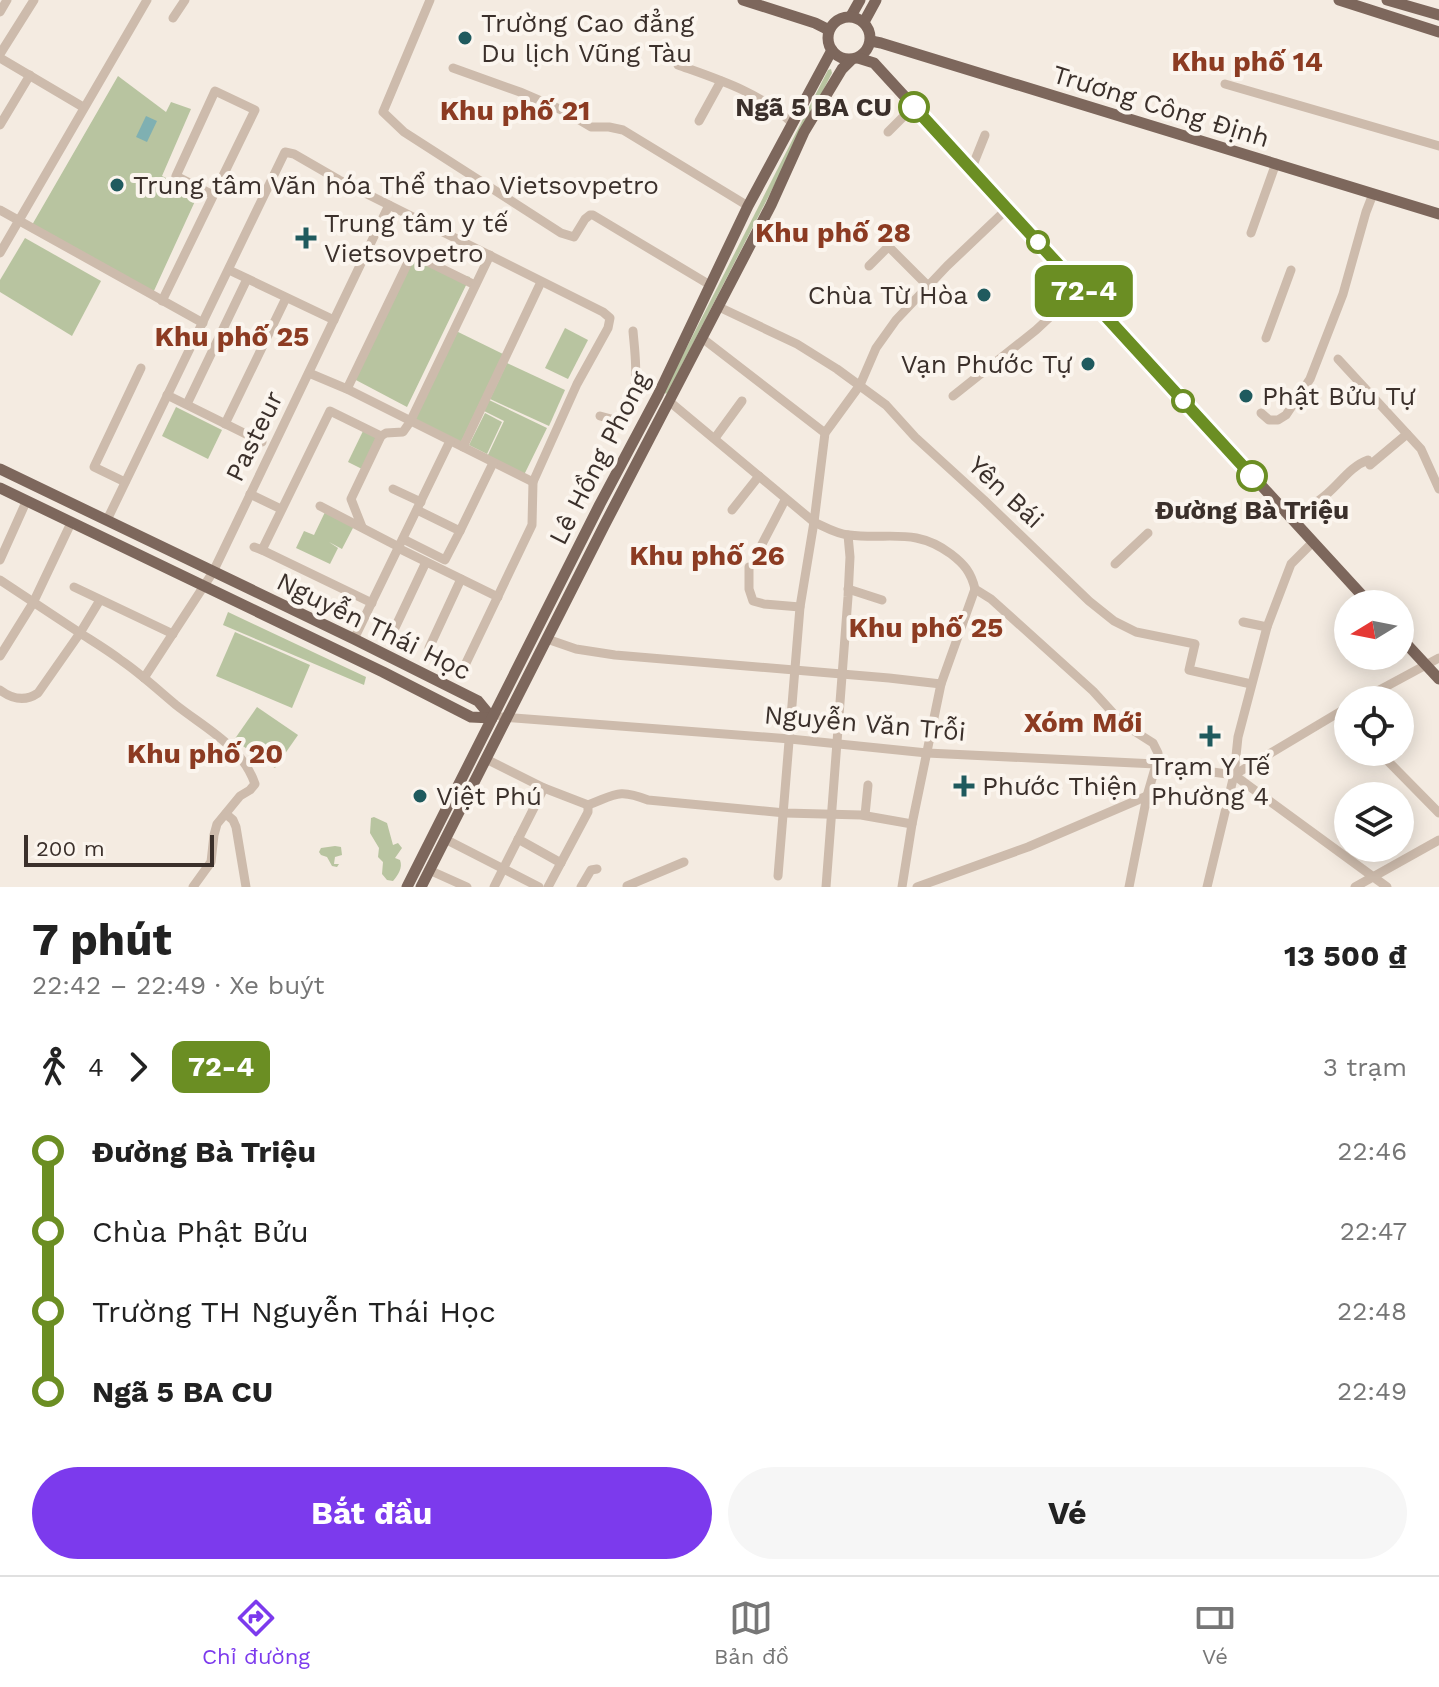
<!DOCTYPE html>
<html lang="vi">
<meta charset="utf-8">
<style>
:root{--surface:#fff;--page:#f6f6f6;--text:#222;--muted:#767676;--line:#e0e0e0;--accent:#7c3aed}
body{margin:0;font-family:"Work Sans",sans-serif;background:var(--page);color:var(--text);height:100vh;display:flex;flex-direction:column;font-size:30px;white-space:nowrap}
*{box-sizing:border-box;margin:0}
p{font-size:26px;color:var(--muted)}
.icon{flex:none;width:44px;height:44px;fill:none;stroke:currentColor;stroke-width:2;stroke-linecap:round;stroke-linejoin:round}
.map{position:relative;height:887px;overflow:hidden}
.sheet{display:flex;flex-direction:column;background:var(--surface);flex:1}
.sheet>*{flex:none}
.badge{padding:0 16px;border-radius:12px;font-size:28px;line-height:52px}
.needle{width:52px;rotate:260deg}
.fabs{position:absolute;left:1334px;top:590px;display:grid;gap:16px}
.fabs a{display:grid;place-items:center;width:80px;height:80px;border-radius:50%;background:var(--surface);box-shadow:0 4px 20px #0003;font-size:40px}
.scale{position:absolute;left:24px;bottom:20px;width:190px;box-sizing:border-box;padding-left:8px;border:4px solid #3b302b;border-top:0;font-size:22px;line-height:28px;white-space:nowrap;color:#3b302b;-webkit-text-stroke:6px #fbf5ee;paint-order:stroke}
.map>.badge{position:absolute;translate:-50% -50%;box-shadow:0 0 0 4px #fff}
.legs{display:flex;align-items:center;gap:12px;height:88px;padding:0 32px;font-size:26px}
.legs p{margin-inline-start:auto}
.headline{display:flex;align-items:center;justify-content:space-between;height:136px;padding:0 32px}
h1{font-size:44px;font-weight:700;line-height:60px}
.button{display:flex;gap:16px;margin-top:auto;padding:16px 32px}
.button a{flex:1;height:92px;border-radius:48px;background:var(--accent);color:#fff;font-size:32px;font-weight:700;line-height:92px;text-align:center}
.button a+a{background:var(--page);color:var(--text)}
ul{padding:0 32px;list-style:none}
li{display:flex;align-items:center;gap:28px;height:80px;font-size:30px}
li i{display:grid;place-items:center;width:12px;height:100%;margin:0 10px;background:currentColor}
li i::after{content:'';width:20px;height:20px;margin:-10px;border:6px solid;border-radius:50%;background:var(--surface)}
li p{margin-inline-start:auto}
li:first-child i{background:linear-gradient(#0000 50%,currentColor 0)}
li:last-child i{background:linear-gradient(currentColor 50%,#0000 0)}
.dock{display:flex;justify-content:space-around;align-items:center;height:112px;border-top:2px solid var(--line);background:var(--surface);font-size:22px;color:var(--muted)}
.dock a{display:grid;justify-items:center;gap:4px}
.dock .current{color:var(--accent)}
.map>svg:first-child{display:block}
.green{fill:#b8c4a0}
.water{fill:#7fb0b2}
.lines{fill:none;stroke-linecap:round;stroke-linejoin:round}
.minor{stroke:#cdbbac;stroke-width:9}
.major{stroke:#7d675c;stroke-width:11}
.line-1-casing{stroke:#fff;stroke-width:18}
.line-1{stroke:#6b8e23;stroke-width:12}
.poi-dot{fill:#1f5a5e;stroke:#fbf5ee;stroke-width:3}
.stop-1-dot{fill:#fff;stroke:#6b8e23;stroke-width:4}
.labels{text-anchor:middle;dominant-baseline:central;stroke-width:8;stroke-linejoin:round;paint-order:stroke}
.poi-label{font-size:26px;fill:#3b302b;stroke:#fbf5ee;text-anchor:start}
.street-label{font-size:26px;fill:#3b302b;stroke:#fbf5ee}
.stop-label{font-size:26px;font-weight:bold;fill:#3b302b;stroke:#fbf5ee;text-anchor:end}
.neighbourhood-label{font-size:28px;font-weight:bold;fill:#8c3b22;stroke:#fbf5ee}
</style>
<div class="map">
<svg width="1439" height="887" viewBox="0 0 1439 887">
<rect width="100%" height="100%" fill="#f4ebe1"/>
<g class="green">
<polygon points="831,69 832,73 668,392 666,394 664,392 828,70"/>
<polygon points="118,76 166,112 171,102 191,109 162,176 196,193 196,199 153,293 32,225"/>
<polygon points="25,238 101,281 72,336 0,292 0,280"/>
<polygon points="414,252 461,275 470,277 407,407 354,379"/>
<polygon points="565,328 588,340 568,379 545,368"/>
<polygon points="452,329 503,354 461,442 410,417"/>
<polygon points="507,363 565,390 549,426 490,399"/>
<polygon points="487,399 547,428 524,475 487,457 504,421 482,410"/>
<polygon points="176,407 222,430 208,459 162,436"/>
<polygon points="485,413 502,422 487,454 469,445"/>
<polygon points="363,431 377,438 362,469 348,462"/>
<polygon points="325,512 354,526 342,549 329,542 338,548 330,564 296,548 304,531 314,535"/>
<polygon points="228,612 366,677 364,685 223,625"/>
<polygon points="235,632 310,665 292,708 216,676"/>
<polygon points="257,707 298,735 275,768 234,740"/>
<path d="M 374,817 L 387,823 L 393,845 L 398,843 L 402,848 L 395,858 L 400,860 C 403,868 398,875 393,881 L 387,880 L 382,874 L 383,862 L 378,857 L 379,848 L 370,833 L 371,818 Z"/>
<polygon points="335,846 341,847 342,855 335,857 334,864 339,864 337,867 332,866 327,857 321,855 319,852 321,848"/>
</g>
<polygon class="water" points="146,116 157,121 147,142 136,137"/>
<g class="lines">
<g class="minor">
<polyline points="430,0 383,112 404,132 561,233 574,237 585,219 590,215 593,215 710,285"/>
<polyline points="0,12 7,0"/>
<polyline points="173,18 185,0"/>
<polyline points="0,54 34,0"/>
<polyline points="0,58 83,107"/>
<path d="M 678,65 C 717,79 762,93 792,123"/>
<polyline points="453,68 520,92 564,111 591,127 609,127 623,130 748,206"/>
<polyline points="1225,84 1439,146"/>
<polyline points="699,121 721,81"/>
<polyline points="0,125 30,75"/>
<polyline points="888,132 913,107"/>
<polyline points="971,170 985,135"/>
<polyline points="0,210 203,323"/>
<polyline points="1251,233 1276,163"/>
<polyline points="0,253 147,0"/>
<polyline points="869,266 886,249 890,248 928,286"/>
<polyline points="229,270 334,320"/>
<polyline points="162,301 255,110 215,91 176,176 213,195"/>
<polyline points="719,307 797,344 837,369 886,405 915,437 984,500 1089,601 1114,621 1136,632 1195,644 1189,670 1251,684"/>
<polyline points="702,338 825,433"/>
<polyline points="1266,338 1291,270"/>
<polyline points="1338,359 1421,449 1439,489"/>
<polyline points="309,373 347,389 533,482"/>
<polyline points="347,389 412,254 475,285"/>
<polyline points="167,395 262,442"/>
<polyline points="953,396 1036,330 1081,288"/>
<path d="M 670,402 L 814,522 C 825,527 836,534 849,535 C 889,540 915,527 951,554 C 964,564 971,572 975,589"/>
<polyline points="187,404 247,279"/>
<polyline points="1261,413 1269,420 1278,420 1286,415 1310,379 1343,294 1366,212 1373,194"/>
<path d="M 600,416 L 615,420 L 621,420 C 641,389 636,366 633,331"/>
<polyline points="225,424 286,298"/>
<polyline points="715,438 742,401"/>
<polyline points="463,447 541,282"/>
<polyline points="125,482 94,467 141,368"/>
<polyline points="393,489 421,502"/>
<polyline points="250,494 281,509"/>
<polyline points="320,506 399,547"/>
<polyline points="732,510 759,476"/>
<path d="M 1291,519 C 1304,511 1317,503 1328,493 C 1341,482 1351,466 1368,460 L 1370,465 L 1407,434"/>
<polyline points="107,520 285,152 294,154 339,180 603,312 610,318 608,328 577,384 533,482 532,525 466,663"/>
<polyline points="362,527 351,499 381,436"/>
<polyline points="460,531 493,463"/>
<polyline points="403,539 445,560 460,531 417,510"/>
<polyline points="254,547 262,550 330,411 381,436 386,433 403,432 410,422 490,255"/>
<polyline points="398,548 498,597"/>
<polyline points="760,548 785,500"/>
<polyline points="262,550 372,603"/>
<polyline points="0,560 26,502"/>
<polyline points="1115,564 1148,533"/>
<polyline points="749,567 749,589 753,601 764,604 800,607"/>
<polyline points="0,580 80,633 100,600"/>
<polyline points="74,587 173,634"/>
<polyline points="848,589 882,600"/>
<polyline points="975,589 991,599 1093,691 1123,724 1153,743 1158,753 1158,758 1147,796 1129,887"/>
<polyline points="1243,622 1267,627"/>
<polyline points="393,632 426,562"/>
<polyline points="354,639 450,441"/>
<polyline points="547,639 576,649 615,655 889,678 941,684"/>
<polyline points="429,648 461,579"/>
<polyline points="0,656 33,603 71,523"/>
<polyline points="144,678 213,572 389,205"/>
<path d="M 0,690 C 12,699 25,702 38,693 L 80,633 C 94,642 109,651 122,661 C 141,674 158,690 176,705 C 205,728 242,746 255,784 L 250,790 L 240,796 L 217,824 L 214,835 L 211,862 L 193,887"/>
<polyline points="1361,700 1439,658"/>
<polyline points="502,717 790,739 927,753 1156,764 1234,775 1387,887"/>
<polyline points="1379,752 1439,813"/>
<path d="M 486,759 L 544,788 L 588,805 C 615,795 618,788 648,800 L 785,813 L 861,815 L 912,824"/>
<polyline points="1234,775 1348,707"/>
<polyline points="226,814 233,820 236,827 246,887"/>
<polyline points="865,815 868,785"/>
<polyline points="445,839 539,887"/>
<polyline points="518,839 561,863"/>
<polyline points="429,870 467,887"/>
<polyline points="778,876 800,607 814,522 825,433 860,385 876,348 896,320 947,266 1007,209"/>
<polyline points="627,886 684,862"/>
<polyline points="494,887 544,788"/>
<polyline points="548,887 588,812 588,805"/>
<polyline points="581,887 591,870 597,869"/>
<polyline points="826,887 848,597 850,557 848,535"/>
<polyline points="902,887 912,824 941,684 975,589"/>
<polyline points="917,887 1028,847 1147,796"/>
<polyline points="1207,887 1234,775 1238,737 1267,627 1291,564 1313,542"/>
<polyline points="1355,887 1439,840"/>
</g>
<g class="major">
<polyline points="743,0 815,23 829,30"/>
<polyline points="1339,0 1439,32"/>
<polyline points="1387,0 1439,15"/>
<polyline points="851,16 860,0"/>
<circle cx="849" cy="38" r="21"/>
<polyline points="864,22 876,0"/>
<polyline points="871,41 881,43 1439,214"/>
<polyline points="858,58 874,63 1370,604"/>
<polyline points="0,469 354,639 478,701 492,718"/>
<polyline points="0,488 383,672 471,717 492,718"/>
<polyline points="1400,637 1439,679"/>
<polyline points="407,887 600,504 658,395 748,206 832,50"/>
<polyline points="421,887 604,526 771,205 804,132 842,69 851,60"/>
</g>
</g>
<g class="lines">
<g class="line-1-casing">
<polyline id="line-1" points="914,107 1252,476"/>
</g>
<use href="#line-1" class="line-1"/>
</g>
<g class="poi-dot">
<circle cx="465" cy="38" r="8"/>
<circle cx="117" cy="185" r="8"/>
<path d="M302 226h8v8h8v8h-8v8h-8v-8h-8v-8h8z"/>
<circle cx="984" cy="295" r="8"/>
<circle cx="1088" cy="364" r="8"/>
<circle cx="1246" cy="396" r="8"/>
<path d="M1206 724h8v8h8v8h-8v8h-8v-8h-8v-8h8z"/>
<path d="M960 774h8v8h8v8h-8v8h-8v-8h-8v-8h8z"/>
<circle cx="420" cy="796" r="8"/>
</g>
<g class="stop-1-dot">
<circle cx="914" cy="107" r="14"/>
<circle cx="1038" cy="242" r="10"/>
<circle cx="1183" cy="401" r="10"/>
<circle cx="1252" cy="476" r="14"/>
</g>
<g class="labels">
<g class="poi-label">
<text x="481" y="23">Trường Cao đẳng<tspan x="481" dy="30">Du lịch Vũng Tàu</tspan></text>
<text x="133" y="185">Trung tâm Văn hóa Thể thao Vietsovpetro</text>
<text x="324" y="223">Trung tâm y tế<tspan x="324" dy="30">Vietsovpetro</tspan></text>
<text x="968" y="295" text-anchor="end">Chùa Từ Hòa</text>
<text x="1072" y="364" text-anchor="end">Vạn Phước Tự</text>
<text x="1262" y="396">Phật Bửu Tự</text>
<text x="1210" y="766" text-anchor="middle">Trạm Y Tế<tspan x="1210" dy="30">Phường 4</tspan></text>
<text x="982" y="786">Phước Thiện</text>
<text x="436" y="796">Việt Phú</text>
</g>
<g class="street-label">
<text transform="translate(1161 106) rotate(17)">Trương Công Định</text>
<text transform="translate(254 436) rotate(-64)">Pasteur</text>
<text transform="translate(599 458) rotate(-63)">Lê Hồng Phong</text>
<text transform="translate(1006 492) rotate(43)">Yên Bái</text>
<text transform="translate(374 626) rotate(26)">Nguyễn Thái Học</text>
<text transform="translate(865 723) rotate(5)">Nguyễn Văn Trỗi</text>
</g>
<g class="stop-label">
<text x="892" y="107">Ngã 5 BA CU</text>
<text x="1252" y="510" text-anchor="middle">Đường Bà Triệu</text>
</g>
<g class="neighbourhood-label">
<text x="1247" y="61">Khu phố 14</text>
<text x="515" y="110">Khu phố 21</text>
<text x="833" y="232">Khu phố 28</text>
<text x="232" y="336">Khu phố 25</text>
<text x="707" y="555">Khu phố 26</text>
<text x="926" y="627">Khu phố 25</text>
<text x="1083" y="722">Xóm Mới</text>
<text x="205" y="753">Khu phố 20</text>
</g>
</g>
</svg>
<div class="fabs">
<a><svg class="needle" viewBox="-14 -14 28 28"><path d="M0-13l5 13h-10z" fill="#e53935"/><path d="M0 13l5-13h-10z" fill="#767676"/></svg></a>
<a><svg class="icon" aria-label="locate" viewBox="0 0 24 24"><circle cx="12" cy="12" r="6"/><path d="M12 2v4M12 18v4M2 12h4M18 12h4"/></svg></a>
<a><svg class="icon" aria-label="layers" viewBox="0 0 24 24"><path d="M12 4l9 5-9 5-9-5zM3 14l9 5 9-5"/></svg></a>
</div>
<div class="scale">200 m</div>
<b class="badge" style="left:1084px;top:291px;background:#6b8e23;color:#fff">72-4</b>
</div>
<section class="sheet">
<div class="headline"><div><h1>7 phút</h1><p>22:42 – 22:49 · Xe buýt</p></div><b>13 500 ₫</b></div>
<div class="legs"><svg class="icon" aria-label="walk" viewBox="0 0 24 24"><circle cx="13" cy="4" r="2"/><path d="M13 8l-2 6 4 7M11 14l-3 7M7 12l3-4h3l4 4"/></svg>4<svg class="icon" aria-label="forward" viewBox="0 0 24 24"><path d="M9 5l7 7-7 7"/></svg><b class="badge" style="background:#6b8e23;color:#fff">72-4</b><p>3 trạm</p></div>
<ul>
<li><i style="color:#6b8e23"></i><b>Đường Bà Triệu</b><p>22:46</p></li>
<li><i style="color:#6b8e23"></i><span>Chùa Phật Bửu</span><p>22:47</p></li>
<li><i style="color:#6b8e23"></i><span>Trường TH Nguyễn Thái Học</span><p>22:48</p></li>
<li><i style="color:#6b8e23"></i><b>Ngã 5 BA CU</b><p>22:49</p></li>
</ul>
<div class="button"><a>Bắt đầu</a><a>Vé</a></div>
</section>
<nav class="dock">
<a class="current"><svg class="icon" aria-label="directions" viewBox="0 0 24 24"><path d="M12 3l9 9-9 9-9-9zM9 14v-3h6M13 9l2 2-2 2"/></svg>Chỉ đường</a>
<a><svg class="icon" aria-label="map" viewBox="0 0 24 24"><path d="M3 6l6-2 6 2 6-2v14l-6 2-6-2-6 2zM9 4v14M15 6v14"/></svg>Bản đồ</a>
<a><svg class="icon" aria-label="tickets" viewBox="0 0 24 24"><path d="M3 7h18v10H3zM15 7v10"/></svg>Vé</a>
</nav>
